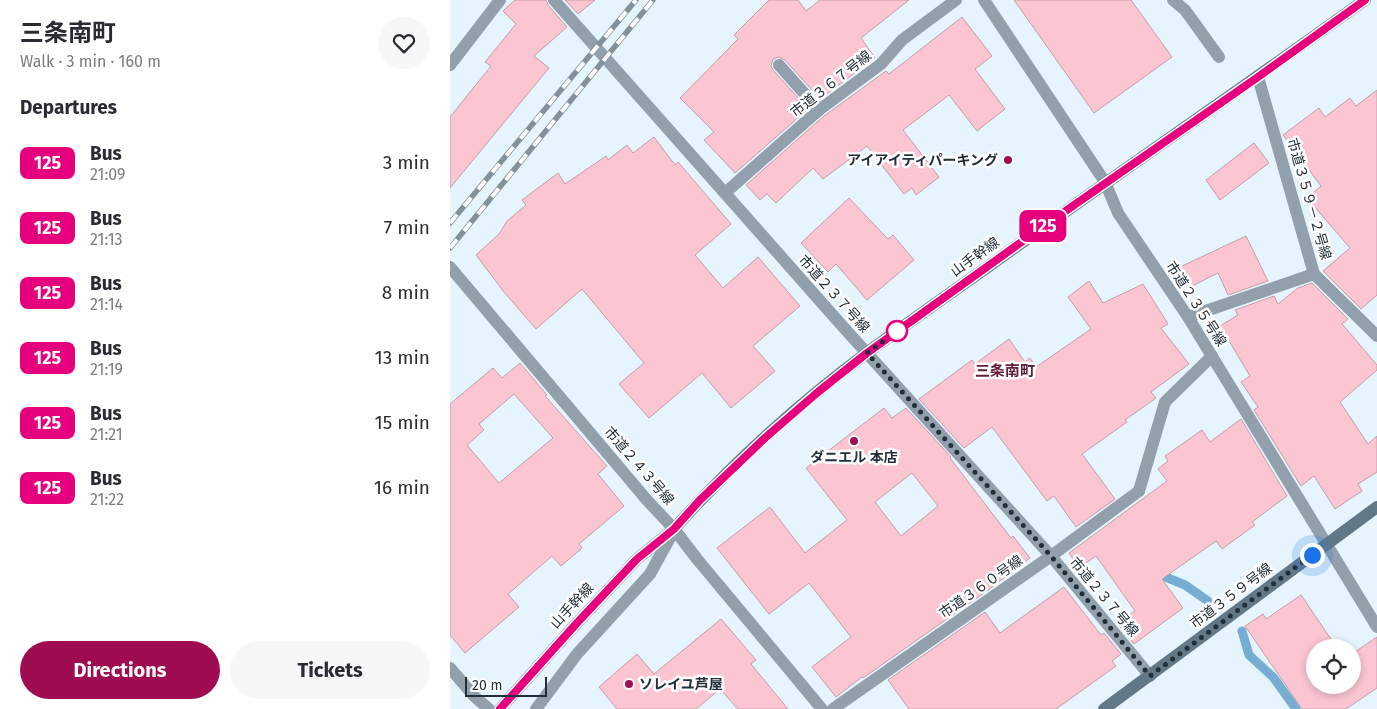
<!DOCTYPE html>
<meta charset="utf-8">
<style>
:root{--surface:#fff;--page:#f7f7f7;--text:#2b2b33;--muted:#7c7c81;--accent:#a00c51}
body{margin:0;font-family:"Fira Sans","Noto Sans JP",sans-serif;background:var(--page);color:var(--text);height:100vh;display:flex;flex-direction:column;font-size:19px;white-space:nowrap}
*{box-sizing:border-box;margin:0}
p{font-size:16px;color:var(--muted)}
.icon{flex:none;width:28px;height:28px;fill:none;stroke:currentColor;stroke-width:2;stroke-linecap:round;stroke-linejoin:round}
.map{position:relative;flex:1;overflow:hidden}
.details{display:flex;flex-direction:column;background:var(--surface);width:450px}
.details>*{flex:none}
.badge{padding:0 10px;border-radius:8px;font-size:18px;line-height:32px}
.fabs{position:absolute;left:856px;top:639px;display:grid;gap:10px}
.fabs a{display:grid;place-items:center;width:55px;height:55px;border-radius:50%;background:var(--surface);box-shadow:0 2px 8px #0003;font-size:25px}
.scale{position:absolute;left:15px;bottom:12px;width:82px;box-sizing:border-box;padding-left:5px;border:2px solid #212f38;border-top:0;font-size:14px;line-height:18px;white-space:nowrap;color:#212f38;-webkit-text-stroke:4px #fff;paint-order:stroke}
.you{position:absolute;width:25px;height:25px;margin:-12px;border:4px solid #fff;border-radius:50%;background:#1a73e8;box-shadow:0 0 0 8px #1a73e833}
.map>.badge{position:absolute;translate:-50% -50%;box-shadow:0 0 0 2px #fff}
h2{padding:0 20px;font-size:19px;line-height:45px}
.round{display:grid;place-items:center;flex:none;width:52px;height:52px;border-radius:26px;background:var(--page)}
.headline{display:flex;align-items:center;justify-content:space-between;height:85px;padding:0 20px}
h1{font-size:24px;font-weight:700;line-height:38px}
.action{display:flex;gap:10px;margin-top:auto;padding:10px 20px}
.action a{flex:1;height:58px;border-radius:30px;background:var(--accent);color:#fff;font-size:20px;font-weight:700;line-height:58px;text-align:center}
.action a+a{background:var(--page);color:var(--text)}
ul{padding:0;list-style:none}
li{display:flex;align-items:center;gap:15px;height:65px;padding:0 20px}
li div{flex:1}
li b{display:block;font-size:19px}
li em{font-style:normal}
li .badge{min-width:55px;font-weight:700;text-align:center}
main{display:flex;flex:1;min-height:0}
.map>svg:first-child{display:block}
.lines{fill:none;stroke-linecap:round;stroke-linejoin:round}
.stream{stroke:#76add2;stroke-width:9}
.building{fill:#fbc5d2;stroke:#c59da7;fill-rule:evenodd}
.lane{stroke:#91a0aa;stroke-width:12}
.street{stroke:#91a0aa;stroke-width:12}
.secondary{stroke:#637887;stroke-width:12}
.rail-casing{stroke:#83919a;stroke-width:5.5}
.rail{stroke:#fff;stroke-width:4;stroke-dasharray:11;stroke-linecap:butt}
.line-casing{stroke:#fff;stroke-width:11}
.line{stroke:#e6007e;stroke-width:8}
.walk{stroke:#212f38;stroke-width:5;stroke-dasharray:0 9}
.poi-dot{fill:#a00c51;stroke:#fff;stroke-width:2}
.stop-dot{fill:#fff;stroke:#e6007e;stroke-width:2.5}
.labels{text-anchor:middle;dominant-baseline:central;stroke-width:5;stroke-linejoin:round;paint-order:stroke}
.street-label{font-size:14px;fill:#212f38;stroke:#fff}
.poi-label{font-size:14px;font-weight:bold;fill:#212f38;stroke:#fff;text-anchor:end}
.neighbourhood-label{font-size:15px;font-weight:bold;fill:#632038;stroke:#fff}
</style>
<main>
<section class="details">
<div class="headline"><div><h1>三条南町</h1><p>Walk · 3 min · 160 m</p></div><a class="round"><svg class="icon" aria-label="heart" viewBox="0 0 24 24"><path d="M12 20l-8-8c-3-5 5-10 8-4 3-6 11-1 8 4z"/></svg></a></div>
<h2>Departures</h2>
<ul>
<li><span class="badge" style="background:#e6007e;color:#fff">125</span><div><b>Bus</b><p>21:09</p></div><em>3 min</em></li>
<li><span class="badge" style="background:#e6007e;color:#fff">125</span><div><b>Bus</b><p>21:13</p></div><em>7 min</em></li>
<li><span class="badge" style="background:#e6007e;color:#fff">125</span><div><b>Bus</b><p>21:14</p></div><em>8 min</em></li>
<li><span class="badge" style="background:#e6007e;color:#fff">125</span><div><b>Bus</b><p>21:19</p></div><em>13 min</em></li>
<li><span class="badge" style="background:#e6007e;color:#fff">125</span><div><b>Bus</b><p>21:21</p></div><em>15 min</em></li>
<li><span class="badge" style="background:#e6007e;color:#fff">125</span><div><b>Bus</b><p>21:22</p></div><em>16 min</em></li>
</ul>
<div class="action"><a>Directions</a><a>Tickets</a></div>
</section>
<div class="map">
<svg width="927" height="709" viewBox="0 0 927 709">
<rect width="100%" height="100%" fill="#e6f4fe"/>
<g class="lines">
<g class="stream">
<polyline points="706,573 735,585 758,601"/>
<polyline points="792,631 799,655 823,677 846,709"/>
</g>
</g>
<g class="building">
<polygon points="65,0 96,0 98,5 117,27 84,56 99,68 0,188 0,117 41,66 35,62 66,24 53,11"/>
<polygon points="115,0 145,0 128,14"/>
<polygon points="319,0 348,0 356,11 370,0 459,0 411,38 425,58 370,99 335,60 328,57 323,59 321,66 323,70 358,109 285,173 254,140 264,132 230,98 288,39 284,35"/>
<polygon points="564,0 681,0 722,57 644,113"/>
<polygon points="512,17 542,56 525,69 555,109 527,131 499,95 453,130 489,177 466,195 462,188 454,194 417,146 373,179 363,168 326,203 317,194 310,200 296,185 374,116 436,71 439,74"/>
<polygon points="927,90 927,295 911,309 873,271 900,248 857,198 871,186 833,135 869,108 875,117 900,98 906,106"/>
<polygon points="204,137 225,165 228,162 281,224 245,255 273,288 308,257 350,306 303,346 325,371 281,408 252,373 199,418 169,384 194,363 132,289 86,329 54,292 26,255 49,234 57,221 76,205 72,200 108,173 115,184 156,156 158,160 177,145 183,153"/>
<polygon points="804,143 819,163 770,200 756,180"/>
<polygon points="399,198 438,239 443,235 464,260 417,300 386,264 378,272 351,243"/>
<polygon points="796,236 818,281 778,295 768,273 740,287 730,267"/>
<polygon points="639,281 653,303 693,284 718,324 711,328 739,364 701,392 706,398 675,420 677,422 632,454 665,499 626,527 604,496 597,501 542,427 514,448 469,399 522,360 525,364 559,339 575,362 580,358 586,367 641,329 618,297"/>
<polygon points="862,283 898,319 892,324 927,365 927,370 890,402 918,444 927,436 927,472 908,484 912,491 885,509 864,476 851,486 804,410 808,407 791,382 800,376 770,326 788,315 785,310 824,296 828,304 848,288"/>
<path d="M 70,363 L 97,395 L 95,396 L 157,466 L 148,474 L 174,506 L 129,544 L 132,548 L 111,566 L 102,556 L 58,594 L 69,607 L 15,653 L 0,635 L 0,404 L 43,368 L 52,378 ZM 64,394 L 103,438 L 49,483 L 17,445 L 34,430 L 29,424 Z"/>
<path d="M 434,408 L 442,418 L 456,408 L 501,457 L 500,458 L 561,538 L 563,536 L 580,558 L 534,593 L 413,678 L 412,677 L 386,697 L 362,667 L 401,637 L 359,583 L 319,614 L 267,548 L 320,507 L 355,553 L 397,520 L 356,468 ZM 462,473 L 488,506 L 451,536 L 425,502 Z"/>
<polygon points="791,419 837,496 802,522 805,525 772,549 766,541 712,579 733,608 684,644 667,623 685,611 646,556 629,568 619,553 717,481 708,469 718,461 715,456 752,430 760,442"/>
<polygon points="614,587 651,635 654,633 671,654 662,661 666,666 606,709 459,709 438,680 535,612 550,633"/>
<polygon points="851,595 887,648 865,648 865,685 902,685 902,654 927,637 927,688 896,709 852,709 795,626 813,614 816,619"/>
<polygon points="271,619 306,660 301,664 338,709 288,709 270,689 246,709 167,709 149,687 187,654 204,674"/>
</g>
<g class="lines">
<g class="lane">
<polyline points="723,0 735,10 769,57"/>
<polyline points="689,491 715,402 762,356"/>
</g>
<g class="street">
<polyline points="104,0 395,329 601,556 700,676"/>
<polyline points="534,0 655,182 668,213 738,317 927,627"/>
<polyline points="0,65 50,0"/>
<polyline points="329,65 369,110"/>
<polyline points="808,77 864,274 927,336"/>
<polyline points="275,193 369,110 431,64 452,40 506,0"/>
<polyline points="0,267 196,499 224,529 247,559 372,709"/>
<polyline points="738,317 864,274"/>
<polyline points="0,668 25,697 39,709"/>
<polyline points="50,709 126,624 187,559 224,529"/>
<polyline points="86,709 127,654 200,574 222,534"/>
<polyline points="383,709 601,556 689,491"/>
</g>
<g class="secondary">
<path d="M 224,529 C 282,464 348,404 418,352 C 458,323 499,294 539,266 C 664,176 790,90 915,0"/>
<polyline points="654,709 927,507"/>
</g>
<g class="rail-casing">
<g id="rail">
<polyline points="0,223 186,0"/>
<polyline points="0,248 203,0"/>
</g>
</g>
<use href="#rail" class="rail"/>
</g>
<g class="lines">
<g class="line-casing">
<polyline id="line" points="50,709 126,624 187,559 224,529 250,500 316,437 368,392 417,353 584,233 808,77 915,0"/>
</g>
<use href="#line" class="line"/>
<polyline class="walk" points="447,331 417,353 601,556 700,676 862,555"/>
</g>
<g class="poi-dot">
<circle cx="558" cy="160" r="5"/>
<circle cx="404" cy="441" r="5"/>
<circle cx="179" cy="684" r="5"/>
</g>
<circle class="stop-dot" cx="447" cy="331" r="10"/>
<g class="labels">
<g class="street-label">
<text transform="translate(381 84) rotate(-38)">市道３６７号線</text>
<text transform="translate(859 199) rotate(74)">市道３５９－２号線</text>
<text transform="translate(525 257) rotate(-36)">山手幹線</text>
<text transform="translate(384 294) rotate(48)">市道２３７号線</text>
<text transform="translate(746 304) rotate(57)">市道２３５号線</text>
<text transform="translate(189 466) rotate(49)">市道２４３号線</text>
<text transform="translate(531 587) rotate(-35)">市道３６０号線</text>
<text transform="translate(781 596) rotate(-37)">市道３５９号線</text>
<text transform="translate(654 597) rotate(50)">市道２３７号線</text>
<text transform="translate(122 606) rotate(-47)">山手幹線</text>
</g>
<g class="poi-label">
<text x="548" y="160">アイアイティパーキング</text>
<text x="404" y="457" text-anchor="middle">ダニエル 本店</text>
<text x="189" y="684" text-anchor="start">ソレイユ芦屋</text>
</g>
<g class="neighbourhood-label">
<text x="555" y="371">三条南町</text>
</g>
</g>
</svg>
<div class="fabs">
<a><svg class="icon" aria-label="locate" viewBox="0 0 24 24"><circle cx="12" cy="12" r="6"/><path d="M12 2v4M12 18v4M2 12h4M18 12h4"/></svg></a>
</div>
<div class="scale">20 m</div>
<div class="you" style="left:862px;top:555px"></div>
<b class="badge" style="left:593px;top:226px;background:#e6007e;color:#fff">125</b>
</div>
</main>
